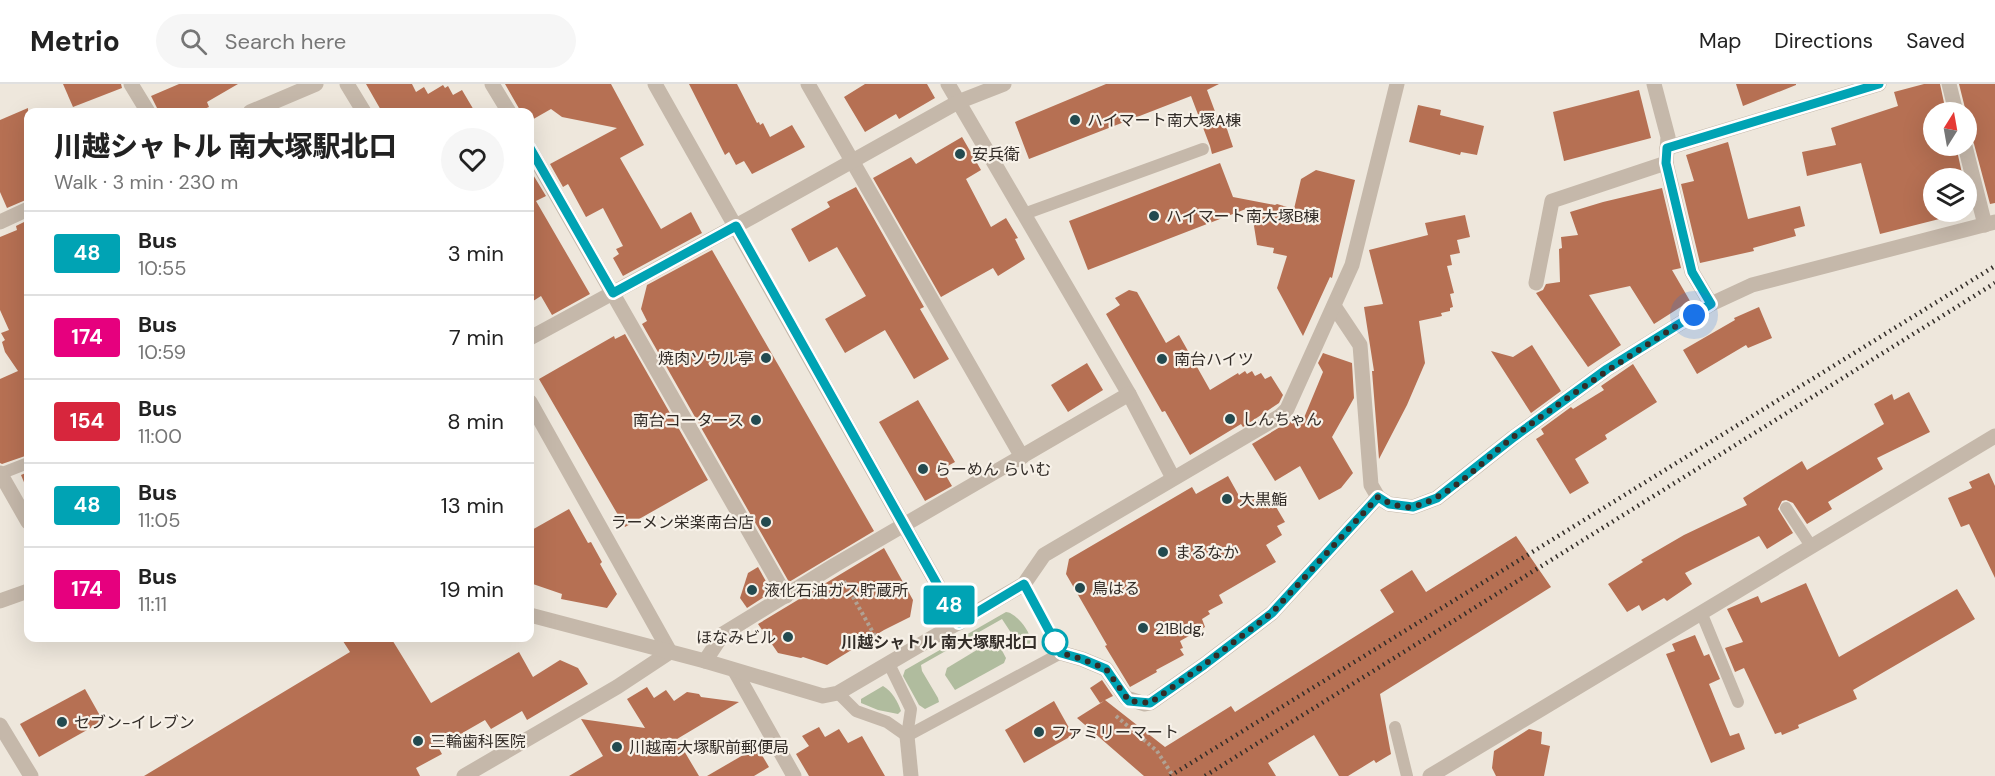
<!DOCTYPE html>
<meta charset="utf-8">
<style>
:root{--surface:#fff;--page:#f6f6f6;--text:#222;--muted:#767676;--line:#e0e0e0}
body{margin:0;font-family:"DM Sans","Noto Sans JP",sans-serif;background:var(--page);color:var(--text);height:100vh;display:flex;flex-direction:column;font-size:22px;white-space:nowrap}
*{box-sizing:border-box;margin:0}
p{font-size:20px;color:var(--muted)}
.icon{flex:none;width:33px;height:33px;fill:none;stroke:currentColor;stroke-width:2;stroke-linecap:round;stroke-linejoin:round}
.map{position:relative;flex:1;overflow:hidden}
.sheet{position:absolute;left:24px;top:24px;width:510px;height:534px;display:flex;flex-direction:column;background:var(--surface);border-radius:12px;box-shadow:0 6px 24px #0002}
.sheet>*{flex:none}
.badge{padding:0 12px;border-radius:4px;font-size:21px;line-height:39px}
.needle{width:39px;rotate:11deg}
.controls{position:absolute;left:1923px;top:18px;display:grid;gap:12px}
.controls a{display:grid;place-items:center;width:54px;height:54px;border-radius:50%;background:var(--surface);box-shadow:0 6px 24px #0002;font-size:30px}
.you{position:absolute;width:30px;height:30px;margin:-15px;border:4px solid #fff;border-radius:50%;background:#1a73e8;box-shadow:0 0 0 9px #1a73e833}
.map>.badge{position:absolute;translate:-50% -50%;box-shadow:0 0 0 3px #fff}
.round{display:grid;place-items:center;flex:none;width:63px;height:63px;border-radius:32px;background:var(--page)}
.summary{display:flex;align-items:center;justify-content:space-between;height:102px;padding:0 30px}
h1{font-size:28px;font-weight:800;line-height:45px}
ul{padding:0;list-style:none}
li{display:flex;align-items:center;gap:18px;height:84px;padding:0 30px;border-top:2px solid var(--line)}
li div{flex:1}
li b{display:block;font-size:22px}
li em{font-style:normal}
li .badge{min-width:66px;font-weight:700;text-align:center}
header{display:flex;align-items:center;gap:36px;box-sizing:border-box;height:84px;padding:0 30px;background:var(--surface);border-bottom:2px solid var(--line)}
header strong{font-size:28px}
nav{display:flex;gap:33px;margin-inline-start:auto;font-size:21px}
.search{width:420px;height:54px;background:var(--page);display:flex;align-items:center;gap:15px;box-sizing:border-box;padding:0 21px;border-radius:33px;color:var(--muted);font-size:22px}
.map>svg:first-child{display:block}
.green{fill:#b0bc9e}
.building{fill:#b67053}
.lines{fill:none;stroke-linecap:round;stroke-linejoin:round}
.path{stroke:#b1a294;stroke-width:4;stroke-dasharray:3 3;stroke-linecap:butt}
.service{stroke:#c5b8aa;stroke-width:12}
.minor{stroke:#c5b8aa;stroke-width:15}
.tertiary{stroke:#c5b8aa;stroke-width:15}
.rail{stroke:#332d28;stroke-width:4.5;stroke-dasharray:1.5 4.5;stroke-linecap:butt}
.path-bridge{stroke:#b1a294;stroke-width:4;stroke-dasharray:3 3;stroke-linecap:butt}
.line-casing{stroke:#fff;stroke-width:14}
.line{stroke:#00a3b4;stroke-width:9}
.walk{stroke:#332d28;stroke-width:6;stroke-dasharray:0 10.8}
.poi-dot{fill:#234a4f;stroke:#f7f1e8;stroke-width:2}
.stop-dot{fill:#fff;stroke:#00a3b4;stroke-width:3}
.labels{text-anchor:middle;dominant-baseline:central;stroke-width:4.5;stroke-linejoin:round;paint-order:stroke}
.poi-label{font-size:16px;fill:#332d28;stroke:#f7f1e8;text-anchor:start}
.stop-label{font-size:16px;font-weight:bold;fill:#332d28;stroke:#f7f1e8;text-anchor:end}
</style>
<header>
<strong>Metrio</strong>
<div class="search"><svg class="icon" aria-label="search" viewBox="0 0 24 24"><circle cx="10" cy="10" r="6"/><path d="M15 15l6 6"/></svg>Search here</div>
<nav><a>Map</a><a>Directions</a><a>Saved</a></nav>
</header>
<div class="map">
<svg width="1995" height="692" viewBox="0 0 1995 692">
<rect width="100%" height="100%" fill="#eee7dc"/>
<g class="green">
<path d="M 1006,528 C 1015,528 1033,549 1030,559 C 1030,562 1025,565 1023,567 L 1002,535 L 921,581 L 922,587 L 938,614 L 939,618 L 925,625 L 919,621 L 903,592 L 905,586 Z"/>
<polygon points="990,558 999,561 1006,574 1004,579 955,606 945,591 947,584"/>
<path d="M 883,602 C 892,607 898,618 901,627 L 898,630 L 878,626 L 861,619 L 861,615 Z"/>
</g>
<g class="building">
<polygon points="63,0 121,0 122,4 73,23"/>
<polygon points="179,0 238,0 207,18 209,23 197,28 159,28 151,12"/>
<polygon points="366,0 412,0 416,8 424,3 428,10 443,1 445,4 448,2 453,11 462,6 475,28 382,28"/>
<polygon points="505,0 611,0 644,61 620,74 661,145 691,128 702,149 623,192 613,174 619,170 616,165 623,162 603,124 586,133 568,100 563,103 550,80 617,44 562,33 551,25 530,37 530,28 521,28"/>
<polygon points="689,0 737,0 757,39 759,38 760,41 763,39 770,53 792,41 805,63 752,90 744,77 736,81 729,68 725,71"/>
<polygon points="865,0 927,0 935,14 899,35 896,30 865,48 844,13"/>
<polygon points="1106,0 1219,0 1207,6 1220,41 1225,39 1233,63 1212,70 1210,62 1191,12 1029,75 1015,38"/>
<polygon points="1736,0 1796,0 1796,1 1743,22"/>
<polygon points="1924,0 1940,0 1946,28 1934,28 1934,62 1956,62 1963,94 1934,94 1934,128 1966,126 1967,128 1880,150 1861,79 1807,92 1802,68 1836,61 1831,44 1898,22 1894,8"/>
<polygon points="1959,0 1995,0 1995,119 1990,120 1974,60 1972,55 1966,53 1966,28"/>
<polygon points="1639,6 1651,54 1564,77 1553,28"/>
<polygon points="1418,21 1441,26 1440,31 1484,42 1477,71 1461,68 1460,71 1409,58"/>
<polygon points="28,24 28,115 7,124 0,108 0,36"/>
<polygon points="962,53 981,86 966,95 991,143 1006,134 1018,154 1015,155 1025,175 998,192 993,184 941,213 873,94 911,73 916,80"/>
<polygon points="1728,58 1748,135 1800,122 1805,142 1794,145 1796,152 1753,164 1754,167 1700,179 1681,100 1694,97 1686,71"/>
<polygon points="1220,79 1233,113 1275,121 1277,120 1294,125 1301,95 1316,86 1355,96 1332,194 1330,193 1303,252 1277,204 1287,172 1273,169 1274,164 1257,161 1251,123 1088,186 1069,137"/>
<polygon points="532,89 546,112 536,117 590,210 552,231 541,212 530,219 530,91"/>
<polygon points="856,103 924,223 920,225 949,275 914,295 885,246 845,269 825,235 866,212 837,163 809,178 791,145 830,123 827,118"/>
<polygon points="1662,104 1681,184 1672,186 1690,217 1654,240 1630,202 1589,211 1621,261 1588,283 1536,209 1543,206 1546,200 1560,198 1559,165 1562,164 1561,153 1578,151 1570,128 1603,118"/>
<polygon points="1465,131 1470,153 1457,156 1460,169 1450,171 1452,181 1447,182 1454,209 1450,210 1453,223 1450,224 1450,227 1441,229 1442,232 1419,237 1425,279 1407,321 1379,375 1372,287 1374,287 1364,223 1383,220 1369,166 1428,151 1425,139"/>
<polygon points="28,136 28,371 2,380 0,379 0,295 18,287 5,268 2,258 5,256 1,249 9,246 0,226 0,153 17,146 16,142"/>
<polygon points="712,166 874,447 789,498 642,240 647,237 641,225 647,201"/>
<polygon points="1129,206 1137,208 1166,259 1179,251 1210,306 1238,289 1239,291 1245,287 1247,290 1252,287 1255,292 1261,289 1265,295 1271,292 1283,311 1279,319 1243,343 1241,340 1190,371 1165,327 1162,328 1106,230 1120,221 1115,214"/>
<polygon points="1759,223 1772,254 1748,264 1746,261 1697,290 1683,266 1735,236 1734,234"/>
<polygon points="625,250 708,396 625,443 539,295 614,252 615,255"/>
<polygon points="1532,261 1561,307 1531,329 1491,267 1513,273"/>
<polygon points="1323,269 1352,279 1354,314 1332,353 1353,389 1341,404 1319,416 1300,382 1275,397 1252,360 1285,340 1295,331 1301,341 1323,288 1318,279"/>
<polygon points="1087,279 1103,306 1068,328 1051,301"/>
<polygon points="1633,280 1657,318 1605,351 1607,355 1575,375 1589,399 1570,410 1536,355 1544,350 1541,345 1571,323 1573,325 1604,306 1601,302"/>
<polygon points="1909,308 1930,348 1877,374 1883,385 1828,418 1832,425 1807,440 1793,419 1786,416 1782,417 1778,425 1793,449 1767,465 1759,452 1685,489 1692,500 1667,517 1664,514 1642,527 1639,521 1627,528 1608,500 1643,478 1641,476 1684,451 1747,421 1743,414 1802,377 1807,386 1884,340 1874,320 1892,310 1894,316"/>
<polygon points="918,316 955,378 942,385 952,402 925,417 879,338"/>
<polygon points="28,388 28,408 21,391"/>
<polygon points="1989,389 1995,402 1995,494 1969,440 1961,443 1948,414 1972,404 1969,398"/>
<polygon points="1228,392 1243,419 1266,406 1285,438 1277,442 1282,451 1266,461 1276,478 1219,511 1223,519 1208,527 1210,530 1202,535 1205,543 1180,557 1183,564 1180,565 1184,571 1156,586 1157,588 1130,603 1105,562 1107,561 1066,490 1069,475 1192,403 1196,410"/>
<polygon points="569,425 588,459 591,458 602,478 600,480 617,510 607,524 561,515 562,510 530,499 530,447"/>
<polygon points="1516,452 1551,503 1380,610 1391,670 1376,679 1374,676 1348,692 1339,692 1314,651 1268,679 1276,692 1144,692 1077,634 1104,617 1100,619 1090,604 1102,596 1113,612 1105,616 1165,663 1231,622 1235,628 1394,528 1380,506 1412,486 1426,508"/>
<polygon points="884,464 913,516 910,533 884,546 827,581 803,573 801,574 778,569 758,540"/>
<polygon points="758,483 772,508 747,524 740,514 748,489"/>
<polygon points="1806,499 1839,573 1957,505 1975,535 1853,606 1857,615 1798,641 1799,644 1782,651 1781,648 1775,650 1744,584 1735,588 1725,564 1743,558 1727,525 1758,512 1761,519"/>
<polygon points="1695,551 1704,572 1709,570 1720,595 1709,600 1730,652 1739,649 1745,665 1711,679 1666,570 1675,567 1672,560"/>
<polygon points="341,554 391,554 431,619 519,568 533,593 560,576 578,584 588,600 527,636 522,627 491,645 485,636 438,663 442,670 416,684 420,692 144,692 350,568"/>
<polygon points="647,603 654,614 666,606 674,617 687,608 699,610 701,613 739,618 677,655 699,692 569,692 603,672 581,635 645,644 627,615"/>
<polygon points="85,605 103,637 39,673 20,640"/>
<polygon points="1054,617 1073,651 1024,679 1005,646"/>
<polygon points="819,643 825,653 839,645 848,659 862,652 885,692 809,692 796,670 809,662 802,652"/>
<polygon points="1529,645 1542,648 1541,660 1550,662 1544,692 1496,692 1492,684 1494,667"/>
<polygon points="757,663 769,683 754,692 707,692"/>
</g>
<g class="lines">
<g class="path">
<polyline points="844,497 879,559"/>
<polyline points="1116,632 1157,667"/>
</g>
<g class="service">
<polyline points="1024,130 1203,65"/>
<polyline points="0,390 28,379"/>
<polyline points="1786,424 1811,462"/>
<polyline points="1701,528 1738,618"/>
<polyline points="889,580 911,625 907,652"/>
<polyline points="838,609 856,627 887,638 907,652"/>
<polyline points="1395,643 1407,692"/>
<polyline points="907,652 1061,569 1024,500"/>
</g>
<g class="minor">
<polyline points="131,0 148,28"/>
<polyline points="347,0 364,28"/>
<polyline points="492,0 509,28"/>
<polyline points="808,0 1022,373"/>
<polyline points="948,0 1129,310 1173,394"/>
<polyline points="1654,0 1668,53 1666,79 1692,188 1711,220"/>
<polyline points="1949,0 1956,28"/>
<polyline points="250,28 316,0"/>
<polyline points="1965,62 1985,141"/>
<polyline points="1667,64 1879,0"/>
<polyline points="530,65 786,512"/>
<polyline points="0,138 28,125"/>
<polyline points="1536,199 1552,117 1666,79"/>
<polyline points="1334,222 1360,261 1371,401 1378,413 1389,420 1413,423 1437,414 1514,353 1607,285 1711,220 1752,201 1995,138"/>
<polyline points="530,254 754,132 958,18 1004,0"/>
<polyline points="0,389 28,438"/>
<polyline points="1061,569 1082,575 1106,585 1126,614 1145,620 1150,619 1204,581 1272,529 1378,413"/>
<polyline points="705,577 723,550 835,481 1129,310"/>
<polyline points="735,587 794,692"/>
<polyline points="907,652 911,692"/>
<polyline points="464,692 617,603 670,568 530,318"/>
<polyline points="1430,692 1995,352"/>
</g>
<g class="tertiary">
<polyline points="655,0 959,539"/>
<polyline points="0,517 28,507"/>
<polyline points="530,531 705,577 823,612 838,609 1024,500 1044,471 1280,332 1287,325 1352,181 1397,0"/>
<polyline points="0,641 31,692"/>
</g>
<g class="rail">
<polyline points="1170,692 1995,182"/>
<polyline points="1205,692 1995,199"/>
</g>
<polyline class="path-bridge" points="1157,667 1173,692"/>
</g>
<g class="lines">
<g class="line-casing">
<polyline id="line" points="530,64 613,209 736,142 959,539 1024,500 1061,569 1082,575 1106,585 1126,614 1129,617 1150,619 1204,581 1272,529 1378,413 1389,420 1413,423 1437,414 1514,353 1607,285 1711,220 1692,188 1666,79 1667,64 1879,0"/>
</g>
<use href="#line" class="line"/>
<path class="walk" d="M 1055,558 L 1052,552 L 1061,569 L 1082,575 L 1106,585 L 1129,617 L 1150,619 L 1204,581 L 1272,529 L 1378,413 C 1388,419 1404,426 1416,422 C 1455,410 1484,375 1516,351 C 1574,308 1633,269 1694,231"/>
</g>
<g class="poi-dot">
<circle cx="1075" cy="36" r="6"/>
<circle cx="960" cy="70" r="6"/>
<circle cx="1154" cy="132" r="6"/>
<circle cx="766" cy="274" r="6"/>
<circle cx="1162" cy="275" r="6"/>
<circle cx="1230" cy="335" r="6"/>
<circle cx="756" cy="336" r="6"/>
<circle cx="923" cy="385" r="6"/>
<circle cx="1227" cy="415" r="6"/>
<circle cx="766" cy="438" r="6"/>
<circle cx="1163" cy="468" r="6"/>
<circle cx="1080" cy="504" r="6"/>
<circle cx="752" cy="506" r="6"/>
<circle cx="1143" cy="544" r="6"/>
<circle cx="788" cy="553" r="6"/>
<circle cx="62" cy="638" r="6"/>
<circle cx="1039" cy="648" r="6"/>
<circle cx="418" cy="657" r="6"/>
<circle cx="617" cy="663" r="6"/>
</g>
<circle class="stop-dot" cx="1055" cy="558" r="12"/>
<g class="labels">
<g class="poi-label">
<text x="1087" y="36">ハイマート南大塚A棟</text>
<text x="972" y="70">安兵衛</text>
<text x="1166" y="132">ハイマート南大塚B棟</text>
<text x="754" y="274" text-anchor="end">焼肉ソウル亭</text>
<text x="1174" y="275">南台ハイツ</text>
<text x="1242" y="335">しんちゃん</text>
<text x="744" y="336" text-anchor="end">南台コータース</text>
<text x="935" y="385">らーめん らいむ</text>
<text x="1239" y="415">大黒鮨</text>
<text x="754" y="438" text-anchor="end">ラーメン栄楽南台店</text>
<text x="1175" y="468">まるなか</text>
<text x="1092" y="504">鳥はる</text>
<text x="764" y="506">液化石油ガス貯蔵所</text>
<text x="1155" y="544">21Bldg,</text>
<text x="776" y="553" text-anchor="end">ほなみビル</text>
<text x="74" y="638">セブン-イレブン</text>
<text x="1051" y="648">ファミリーマート</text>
<text x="430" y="657">三輪歯科医院</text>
<text x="629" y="663">川越南大塚駅前郵便局</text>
</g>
<g class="stop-label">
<text x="1037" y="558">川越シャトル 南大塚駅北口</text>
</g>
</g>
</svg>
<div class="controls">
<a><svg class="needle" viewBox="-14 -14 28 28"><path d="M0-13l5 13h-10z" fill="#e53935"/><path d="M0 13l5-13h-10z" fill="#767676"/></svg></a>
<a><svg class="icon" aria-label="layers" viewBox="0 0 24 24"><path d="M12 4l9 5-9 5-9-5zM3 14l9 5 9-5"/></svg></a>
</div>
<div class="you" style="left:1694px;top:231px"></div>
<b class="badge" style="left:949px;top:521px;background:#00a3b4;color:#fff">48</b>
<section class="sheet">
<div class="summary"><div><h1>川越シャトル 南大塚駅北口</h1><p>Walk · 3 min · 230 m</p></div><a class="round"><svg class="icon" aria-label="heart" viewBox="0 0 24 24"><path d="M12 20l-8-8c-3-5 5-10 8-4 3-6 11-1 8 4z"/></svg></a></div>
<ul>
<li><span class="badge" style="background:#00a3b4;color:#fff">48</span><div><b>Bus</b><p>10:55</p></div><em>3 min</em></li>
<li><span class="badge" style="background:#e6007e;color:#fff">174</span><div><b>Bus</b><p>10:59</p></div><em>7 min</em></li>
<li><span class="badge" style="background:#d7263d;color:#fff">154</span><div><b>Bus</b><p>11:00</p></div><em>8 min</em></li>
<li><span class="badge" style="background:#00a3b4;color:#fff">48</span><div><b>Bus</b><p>11:05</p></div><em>13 min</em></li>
<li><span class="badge" style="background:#e6007e;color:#fff">174</span><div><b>Bus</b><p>11:11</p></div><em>19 min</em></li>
</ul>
</section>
</div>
